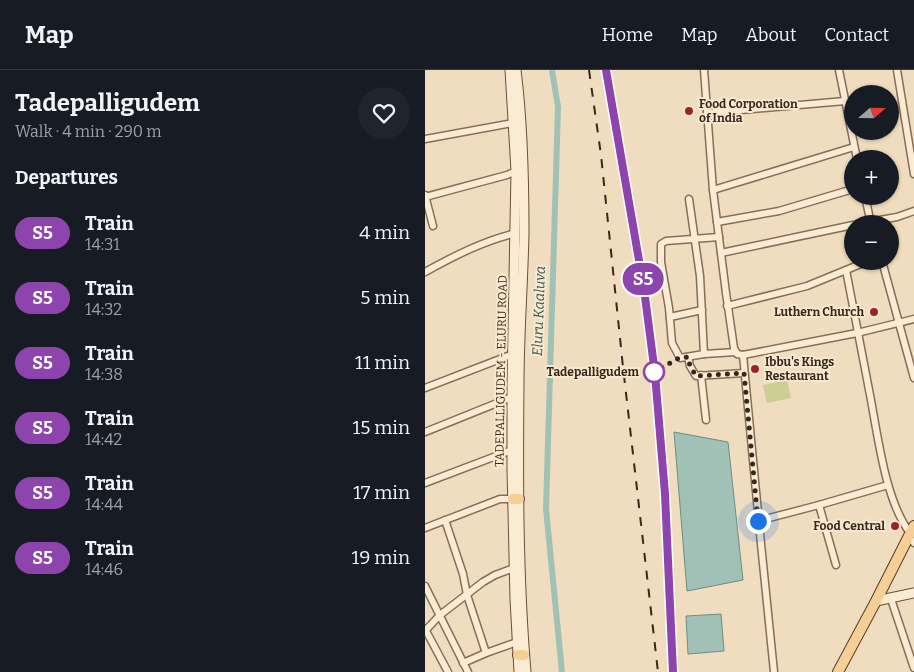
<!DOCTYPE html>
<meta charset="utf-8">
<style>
:root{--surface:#171b24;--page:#20242c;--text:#f1f3f6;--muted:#9ea1a6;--line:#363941}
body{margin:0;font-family:Bitter,serif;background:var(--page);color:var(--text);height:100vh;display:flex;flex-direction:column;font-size:19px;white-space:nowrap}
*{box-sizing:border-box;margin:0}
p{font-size:16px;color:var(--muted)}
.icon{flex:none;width:28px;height:28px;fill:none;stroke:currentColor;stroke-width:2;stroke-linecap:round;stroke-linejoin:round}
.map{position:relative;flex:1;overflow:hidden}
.side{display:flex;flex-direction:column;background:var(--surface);width:425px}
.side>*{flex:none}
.badge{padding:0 10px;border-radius:16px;font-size:18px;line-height:32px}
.needle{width:32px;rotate:70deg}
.controls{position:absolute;left:419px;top:15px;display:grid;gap:10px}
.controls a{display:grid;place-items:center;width:55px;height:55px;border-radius:50%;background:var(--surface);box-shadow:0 1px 4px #0004;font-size:25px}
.you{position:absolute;width:25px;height:25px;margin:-12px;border:4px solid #fff;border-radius:50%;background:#1a73e8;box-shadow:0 0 0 8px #1a73e833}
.map>.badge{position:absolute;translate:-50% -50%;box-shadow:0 0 0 2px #fff}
h2{padding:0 15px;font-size:19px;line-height:45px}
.round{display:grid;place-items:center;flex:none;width:52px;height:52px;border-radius:26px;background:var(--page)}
.overview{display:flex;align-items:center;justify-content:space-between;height:85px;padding:0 15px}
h1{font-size:24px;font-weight:700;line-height:38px}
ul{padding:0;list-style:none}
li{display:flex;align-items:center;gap:15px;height:65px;padding:0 15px}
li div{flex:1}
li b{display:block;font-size:19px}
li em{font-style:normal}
li .badge{min-width:55px;font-weight:700;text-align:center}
header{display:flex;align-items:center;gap:30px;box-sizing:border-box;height:70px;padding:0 25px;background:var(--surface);border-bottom:1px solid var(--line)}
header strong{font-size:24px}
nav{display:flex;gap:28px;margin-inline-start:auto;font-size:18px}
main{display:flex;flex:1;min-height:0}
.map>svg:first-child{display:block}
.green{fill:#ccce93}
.water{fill:#a2c1b6;stroke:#698f83}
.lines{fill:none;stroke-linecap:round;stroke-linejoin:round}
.canal{stroke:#a2c1b6;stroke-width:6}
.minor-casing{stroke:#896d57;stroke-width:9}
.secondary-casing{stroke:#6b4f3a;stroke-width:11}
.primary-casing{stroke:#563c2b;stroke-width:12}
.minor{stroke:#faebd3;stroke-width:6}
.secondary{stroke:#faebd3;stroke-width:9}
.primary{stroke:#f5cf95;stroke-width:10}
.rail{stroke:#38271c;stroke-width:2;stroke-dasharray:9 9;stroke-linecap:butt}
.line-casing{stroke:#fff;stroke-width:11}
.line{stroke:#8e44ad;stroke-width:8}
.walk{stroke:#38271c;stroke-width:5;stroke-dasharray:0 9}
.poi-dot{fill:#9a242e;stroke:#f7e8cf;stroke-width:2}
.stop-dot{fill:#fff;stroke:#8e44ad;stroke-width:2.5}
.labels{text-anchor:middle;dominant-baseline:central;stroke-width:4;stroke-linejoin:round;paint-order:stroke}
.poi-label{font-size:12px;font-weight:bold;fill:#38271c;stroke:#f7e8cf;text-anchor:start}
.street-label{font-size:12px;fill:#38271c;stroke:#f7e8cf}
.stop-label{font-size:12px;font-weight:bold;fill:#38271c;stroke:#f7e8cf;text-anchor:end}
.water-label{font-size:14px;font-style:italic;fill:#2a5852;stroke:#f7e8cf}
</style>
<header>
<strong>Map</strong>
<nav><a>Home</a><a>Map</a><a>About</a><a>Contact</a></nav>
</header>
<main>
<section class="side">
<div class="overview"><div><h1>Tadepalligudem</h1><p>Walk · 4 min · 290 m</p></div><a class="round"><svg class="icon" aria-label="heart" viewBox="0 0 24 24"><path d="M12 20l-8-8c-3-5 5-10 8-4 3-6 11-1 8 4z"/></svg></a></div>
<h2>Departures</h2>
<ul>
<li><span class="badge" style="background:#8e44ad;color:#fff">S5</span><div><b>Train</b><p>14:31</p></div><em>4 min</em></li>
<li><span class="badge" style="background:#8e44ad;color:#fff">S5</span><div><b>Train</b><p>14:32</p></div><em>5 min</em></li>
<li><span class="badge" style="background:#8e44ad;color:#fff">S5</span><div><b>Train</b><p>14:38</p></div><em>11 min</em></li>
<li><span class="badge" style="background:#8e44ad;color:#fff">S5</span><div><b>Train</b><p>14:42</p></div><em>15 min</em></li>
<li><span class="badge" style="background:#8e44ad;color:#fff">S5</span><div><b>Train</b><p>14:44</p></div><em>17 min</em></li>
<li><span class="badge" style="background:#8e44ad;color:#fff">S5</span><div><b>Train</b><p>14:46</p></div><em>19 min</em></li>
</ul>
</section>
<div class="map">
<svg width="489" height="602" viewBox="0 0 489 602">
<rect width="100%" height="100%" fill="#f0ddbf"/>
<polygon class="green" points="362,310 366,328 342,333 338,315"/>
<g class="water">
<polygon points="249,362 303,372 318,510 262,521"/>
<polygon points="296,544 299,581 263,584 261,546"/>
</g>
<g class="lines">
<polyline class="canal" points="127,0 133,37 121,439 137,602"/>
<g class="minor-casing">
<g id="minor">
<polyline points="279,0 288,120 301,223 309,278 312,284 318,285 432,263 489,249"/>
<polyline points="414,0 432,89"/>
<polyline points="472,0 489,104"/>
<polyline points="282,43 420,31"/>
<polyline points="0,69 88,53"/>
<polyline points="288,120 429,77"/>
<polyline points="0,125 8,156"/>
<polyline points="440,126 446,154"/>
<polyline points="0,127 82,105 91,101"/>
<polyline points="264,129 275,206 279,284 255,288 247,273 244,238 236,192 236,174 241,171 294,167"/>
<polyline points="292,152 354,141 428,119"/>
<polyline points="432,154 472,147 489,141"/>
<polyline points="296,183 428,155"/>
<polyline points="457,191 489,308"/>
<path d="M 421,200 C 429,242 437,283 445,325 C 453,366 460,430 485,463"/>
<path d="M 0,202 C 29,186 58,171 91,163"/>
<polyline points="302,236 382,216 443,191"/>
<polyline points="245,247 277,240"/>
<polyline points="279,284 311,282"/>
<polyline points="318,285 336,474 349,602"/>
<polyline points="263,287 265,296 271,306 319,303"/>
<polyline points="276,305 281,350"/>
<polyline points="0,318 88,284"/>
<polyline points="0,362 87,327"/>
<polyline points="0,413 87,380"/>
<polyline points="394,435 411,495"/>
<polyline points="20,450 38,504 42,525 61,583"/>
<polyline points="333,451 394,435 463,415"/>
<polyline points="0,458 75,429 88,429"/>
<polyline points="488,471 489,473"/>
<polyline points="0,516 43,602"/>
<polyline points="466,529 489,598"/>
<polyline points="0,559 23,602"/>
<polyline points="0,561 15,545 58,512 70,505 89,498"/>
<polyline points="38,593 61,583 92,572"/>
</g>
</g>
<g class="secondary-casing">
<g id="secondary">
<polyline points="85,0 91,101 87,314 87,399 90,529 94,602"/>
<path d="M 91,0 C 98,54 99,109 99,163 C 98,213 94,264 94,314 C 93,409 93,507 101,602"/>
<polyline points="451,531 489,523"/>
</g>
</g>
<g class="primary-casing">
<g id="primary">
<polyline points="88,429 94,429"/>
<polyline points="93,585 99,585"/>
<polyline points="413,602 451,531 489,456"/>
</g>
</g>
<use href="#minor" class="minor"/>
<use href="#secondary" class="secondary"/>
<use href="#primary" class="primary"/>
<g class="rail">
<polyline points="164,0 176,85 198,297 233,602"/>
<polyline points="181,0 219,219 230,304 240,424 248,602"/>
</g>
</g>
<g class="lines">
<g class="line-casing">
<polyline id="line" points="181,0 219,219 230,304 240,424 248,602"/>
</g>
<use href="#line" class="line"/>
<polyline class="walk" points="229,302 254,288 263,287 265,296 271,306 319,303 333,451"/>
</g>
<g class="poi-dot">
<circle cx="264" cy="41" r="5"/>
<circle cx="449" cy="242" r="5"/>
<circle cx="330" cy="299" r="5"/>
<circle cx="470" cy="456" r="5"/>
</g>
<circle class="stop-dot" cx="229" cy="302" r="10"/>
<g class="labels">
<g class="poi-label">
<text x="274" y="34">Food Corporation<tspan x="274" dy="14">of India</tspan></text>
<text x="439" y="242" text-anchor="end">Luthern Church</text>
<text x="340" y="292">Ibbu's Kings<tspan x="340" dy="14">Restaurant</tspan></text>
<text x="460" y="456" text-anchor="end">Food Central</text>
</g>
<g class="street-label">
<text transform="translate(76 301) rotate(-89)">TADEPALLIGUDEM - ELURU ROAD</text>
</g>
<g class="stop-label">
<text x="214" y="302">Tadepalligudem</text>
</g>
<g class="water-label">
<text transform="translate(114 241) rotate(-88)">Eluru Kaaluva</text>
</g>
</g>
</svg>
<div class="controls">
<a><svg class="needle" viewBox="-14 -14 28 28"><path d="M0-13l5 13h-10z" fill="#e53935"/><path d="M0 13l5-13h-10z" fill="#9ea1a6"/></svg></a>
<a>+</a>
<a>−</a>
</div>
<div class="you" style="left:333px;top:451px"></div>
<b class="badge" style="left:218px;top:209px;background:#8e44ad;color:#fff">S5</b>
</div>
</main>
